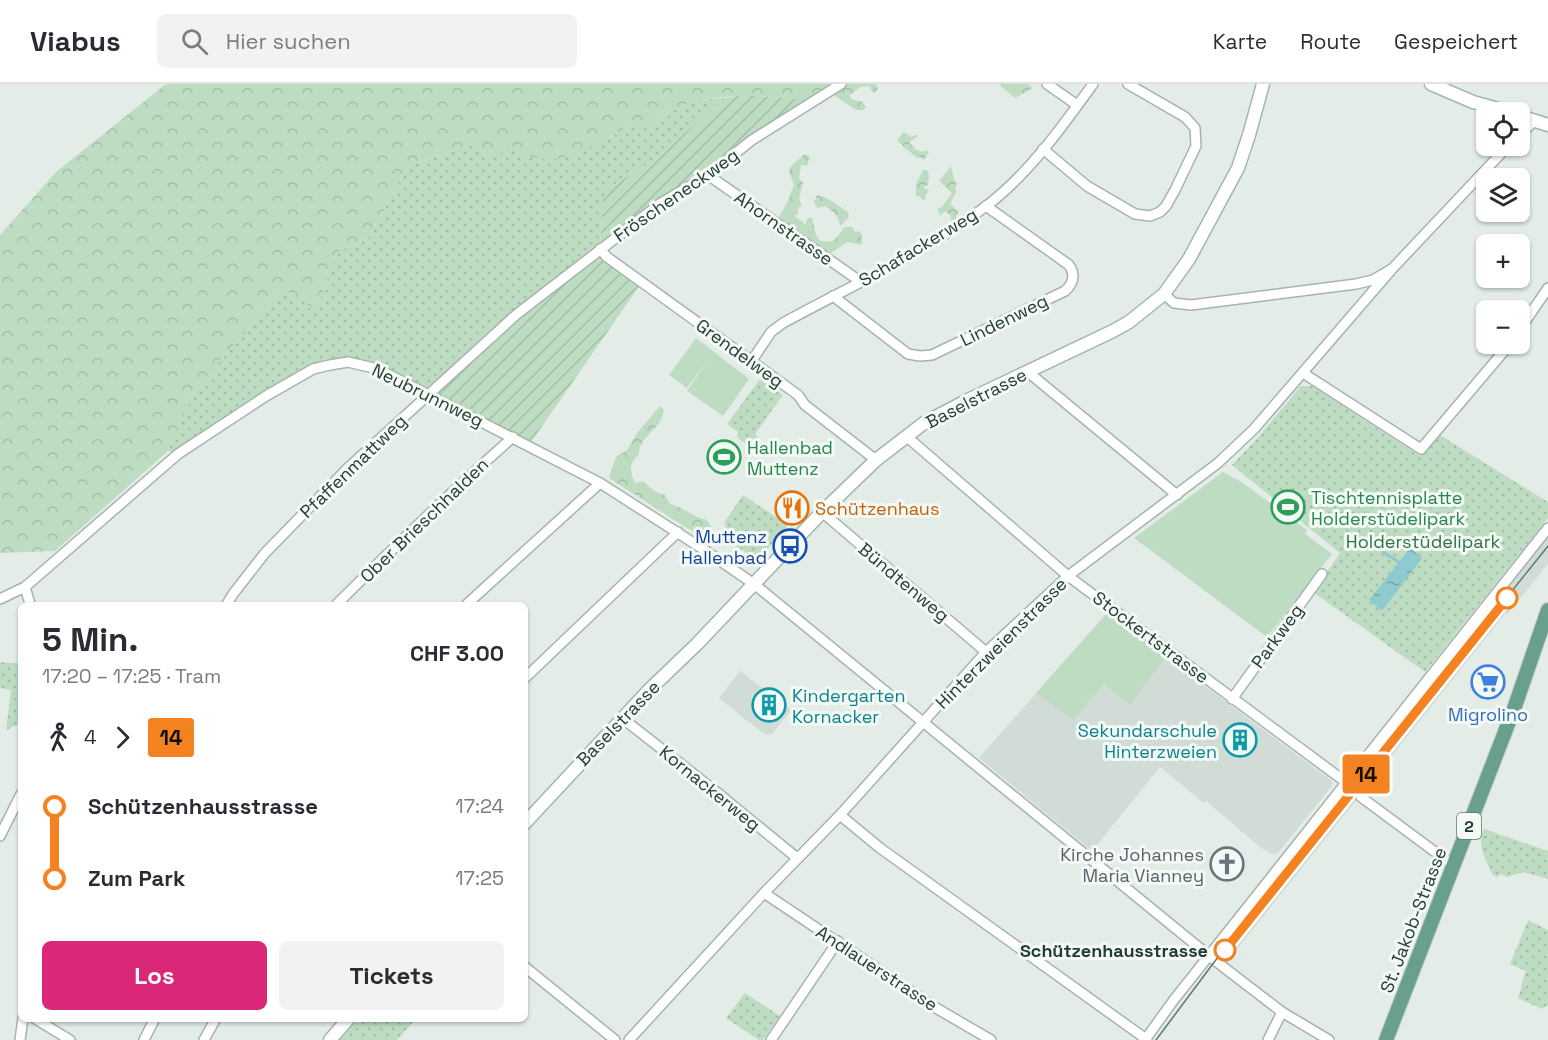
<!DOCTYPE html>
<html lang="de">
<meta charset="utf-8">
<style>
:root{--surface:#fff;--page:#f2f2f3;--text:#2b2b33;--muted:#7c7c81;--line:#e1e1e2;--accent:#db2777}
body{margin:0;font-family:"Space Grotesk",sans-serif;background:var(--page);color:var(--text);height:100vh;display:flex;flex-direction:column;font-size:22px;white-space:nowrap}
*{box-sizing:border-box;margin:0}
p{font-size:20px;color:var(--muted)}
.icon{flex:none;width:33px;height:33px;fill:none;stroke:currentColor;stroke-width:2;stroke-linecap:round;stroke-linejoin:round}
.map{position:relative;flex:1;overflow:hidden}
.details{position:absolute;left:18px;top:518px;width:510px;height:420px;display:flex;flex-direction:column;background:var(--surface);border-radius:9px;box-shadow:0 2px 4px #0004}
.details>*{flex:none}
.badge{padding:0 12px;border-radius:4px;font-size:21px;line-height:39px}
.buttons{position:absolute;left:1476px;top:18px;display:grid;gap:12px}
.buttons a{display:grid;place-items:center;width:54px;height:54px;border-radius:9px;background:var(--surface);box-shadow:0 2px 4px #0004;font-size:30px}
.map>.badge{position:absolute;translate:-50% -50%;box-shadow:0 0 0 3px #fff}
.legs{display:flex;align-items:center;gap:9px;height:66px;padding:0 24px;font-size:20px}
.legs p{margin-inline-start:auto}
.summary{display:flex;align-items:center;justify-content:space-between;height:102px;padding:0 24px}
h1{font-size:33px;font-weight:700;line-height:45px}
.primary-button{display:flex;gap:12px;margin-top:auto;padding:12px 24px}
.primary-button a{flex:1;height:69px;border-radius:9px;background:var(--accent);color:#fff;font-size:24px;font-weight:700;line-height:69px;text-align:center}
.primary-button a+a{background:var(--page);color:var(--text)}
ul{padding:0 24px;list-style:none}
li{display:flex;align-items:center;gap:21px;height:72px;font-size:22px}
li i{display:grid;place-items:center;width:9px;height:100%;margin:0 8px;background:currentColor}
li i::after{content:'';width:15px;height:15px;margin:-8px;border:4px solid;border-radius:50%;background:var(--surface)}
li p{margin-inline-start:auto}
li:first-child i{background:linear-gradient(#0000 50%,currentColor 0)}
li:last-child i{background:linear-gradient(currentColor 50%,#0000 0)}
header{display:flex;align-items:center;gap:36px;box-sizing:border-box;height:84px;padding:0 30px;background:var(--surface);border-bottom:2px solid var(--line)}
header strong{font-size:28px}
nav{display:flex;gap:33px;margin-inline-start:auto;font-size:21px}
.search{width:420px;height:54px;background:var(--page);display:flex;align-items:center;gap:15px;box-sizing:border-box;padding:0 21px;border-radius:9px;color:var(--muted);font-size:22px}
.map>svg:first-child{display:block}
.built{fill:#d1dcd6}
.grass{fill:url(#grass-dots)}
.forest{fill:url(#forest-crowns)}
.garden{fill:url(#garden-furrows)}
.pitch{fill:#bddcc2}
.water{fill:url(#water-ripples)}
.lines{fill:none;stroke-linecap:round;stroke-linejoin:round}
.stream{stroke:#8dcbcf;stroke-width:3}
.street-casing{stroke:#a6b4ad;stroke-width:12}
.secondary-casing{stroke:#a2b7ae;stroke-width:15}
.primary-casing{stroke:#c1c9c6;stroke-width:16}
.street{stroke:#fff;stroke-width:9}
.secondary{stroke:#fff;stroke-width:12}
.primary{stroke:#69a08c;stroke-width:14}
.tram{stroke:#5e786e;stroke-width:1.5}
.line-1-casing{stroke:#fff;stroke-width:14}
.line-1{stroke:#f58220;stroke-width:9}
.stop-1-dot{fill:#fff;stroke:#f58220;stroke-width:3}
.labels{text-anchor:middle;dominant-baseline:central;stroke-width:6;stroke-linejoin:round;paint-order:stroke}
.shield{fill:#f3f9f5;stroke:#61756d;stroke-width:1.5}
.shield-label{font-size:16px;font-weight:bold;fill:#233d33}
.street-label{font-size:18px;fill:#233d33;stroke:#f3f9f5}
.leisure-label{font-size:18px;fill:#27864d;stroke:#f3f9f5;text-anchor:start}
.food-label{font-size:18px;fill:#c56008;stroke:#f3f9f5;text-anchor:start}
.transit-label{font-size:18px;fill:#164399;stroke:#f3f9f5;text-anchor:end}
.park-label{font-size:18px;fill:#2f7242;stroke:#f3f9f5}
.culture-label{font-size:18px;fill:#0d838f;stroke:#f3f9f5;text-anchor:start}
.shop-label{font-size:18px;fill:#366cbe;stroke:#f3f9f5}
.worship-label{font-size:18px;fill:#5b616d;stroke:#f3f9f5;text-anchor:end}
.stop-label{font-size:18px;font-weight:bold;fill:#233d33;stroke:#f3f9f5;text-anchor:end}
</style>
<header>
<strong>Viabus</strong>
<div class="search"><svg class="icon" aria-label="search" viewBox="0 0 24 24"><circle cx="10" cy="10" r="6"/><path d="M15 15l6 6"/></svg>Hier suchen</div>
<nav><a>Karte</a><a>Route</a><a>Gespeichert</a></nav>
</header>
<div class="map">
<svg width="1548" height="956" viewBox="0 0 1548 956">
<defs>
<pattern id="grass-dots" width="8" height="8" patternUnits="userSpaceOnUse" patternTransform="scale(1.5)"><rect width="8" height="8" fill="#bddcc2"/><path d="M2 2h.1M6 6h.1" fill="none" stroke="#a2bea7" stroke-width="1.8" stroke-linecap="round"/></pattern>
<pattern id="forest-crowns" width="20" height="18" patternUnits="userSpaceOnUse" patternTransform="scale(1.5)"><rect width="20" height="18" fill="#bddcc2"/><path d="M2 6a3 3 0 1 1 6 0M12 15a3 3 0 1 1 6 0" fill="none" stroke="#a2bea7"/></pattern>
<pattern id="garden-furrows" width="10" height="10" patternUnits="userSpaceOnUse" patternTransform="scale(1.5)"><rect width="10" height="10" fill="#bddcc2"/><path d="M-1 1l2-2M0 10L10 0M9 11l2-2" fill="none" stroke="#a2bea7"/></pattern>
<pattern id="water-ripples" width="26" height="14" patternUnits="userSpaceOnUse" patternTransform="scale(1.5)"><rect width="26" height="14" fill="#8dcbcf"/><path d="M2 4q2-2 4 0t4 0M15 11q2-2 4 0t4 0" fill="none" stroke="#73a6a9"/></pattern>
</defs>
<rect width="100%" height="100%" fill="#e3ece7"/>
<g class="built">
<polygon points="1548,452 1548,480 1508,529 1505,530 1225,880 1217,873 1216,869 1479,542 1495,518"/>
<polygon points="1107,529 1332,697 1332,702 1277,770 1272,770 1261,764 1211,721 1206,717 1204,719 1160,683 1092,767 979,674"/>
<polygon points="740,587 791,626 772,650 766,651 760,647 719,614"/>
</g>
<g class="grass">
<polygon points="725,14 657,74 607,105 603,116 600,165 428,311 359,279 313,285 178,370 168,367 195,306 283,205 317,225 336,169 369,153 408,82 472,60 510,62 535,74 611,53 633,38 662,31 698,16"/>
<polygon points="760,295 783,311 755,350 758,353 750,363 737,353 738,348 727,340"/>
<polygon points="1301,302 1312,302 1420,372 1438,350 1548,418 1548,434 1425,588 1313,508 1340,469 1232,381 1254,358"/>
<polygon points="743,411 788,441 758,476 720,452 726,443 724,439"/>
<polygon points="0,578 21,580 21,639 6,646 11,606 0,604"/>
<path d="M 1484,745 L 1548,767 L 1548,795 L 1523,788 L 1507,793 L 1501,790 L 1497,793 L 1493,791 C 1486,776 1476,761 1484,745 Z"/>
<path d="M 1528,836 L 1548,846 L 1548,921 L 1542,925 L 1518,914 C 1522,904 1522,896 1526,887 L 1510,880 Z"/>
<polygon points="745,909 780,932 763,956 759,956 726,934"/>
<polygon points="359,934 416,934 416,935 397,956 339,956"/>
</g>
<g class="forest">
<path d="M 166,0 L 841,0 L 817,16 L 742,11 L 698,16 L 662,31 L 659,38 L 641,46 L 632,44 L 632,39 C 610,54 564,82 536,74 C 527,72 518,66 510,62 L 490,78 L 472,60 L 408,82 L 369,153 L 336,169 L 317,226 L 283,205 L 195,306 L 168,367 L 55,467 L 0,469 L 0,151 L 56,88 Z"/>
<polygon points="847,0 876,0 878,4 875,9 871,6 869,2 860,3 850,11 851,15 862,18 866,23 863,26 856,26 835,12 835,8"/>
<polygon points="998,0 1028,0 1033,4 1015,14"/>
<polygon points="903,48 912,53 917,50 917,53 909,58 915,65 923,68 926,66 929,68 924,76 920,73 917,74 897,57"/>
<path d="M 805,70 L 810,73 L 807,82 L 801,81 L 799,94 L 803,99 L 799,115 L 802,122 L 798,123 L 798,130 L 794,132 L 803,138 L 805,141 L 808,134 L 812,134 L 816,151 L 820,157 C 836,160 835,154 845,143 L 852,143 L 855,148 L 859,147 L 862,151 L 862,161 L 848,158 L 829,170 L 778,134 L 786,121 L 794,101 L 789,88 L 790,83 Z"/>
<polygon points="951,82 954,95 957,99 955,103 956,108 950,120 959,128 956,132 957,138 955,140 951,139 951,132 945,127 940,132 937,125 942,123 952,109 939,97"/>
<polygon points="923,86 927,86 929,91 928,101 924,102 924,104 929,106 925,112 926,115 923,116 919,112 916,112 916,100"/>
<path d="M 817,111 C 829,113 838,122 848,128 L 849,133 L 840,142 C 839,131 833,128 825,122 L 817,124 L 814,118 Z"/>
<path d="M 660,322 L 664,326 C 663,329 662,333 661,336 C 654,349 639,354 639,371 C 628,379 630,388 635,399 L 643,397 L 654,407 L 665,411 L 670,420 C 683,422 691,433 707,436 L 712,445 L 707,453 L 685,443 L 609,394 L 616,373 L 627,366 L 637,349 Z"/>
</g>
<polygon class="garden" points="742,11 817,16 600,165 642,198 529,361 428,311 600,166 603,116 606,106 657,74 725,14"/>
<g class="pitch">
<polygon points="696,254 749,295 723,332 687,307 707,277 687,304 669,291"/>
<polygon points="1223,388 1243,399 1307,446 1305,450 1332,470 1267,553 1134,454"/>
<polygon points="1107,529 1166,573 1130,621 1104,600 1073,636 1036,609"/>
</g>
<polygon class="water" points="1410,464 1422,474 1382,527 1369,516"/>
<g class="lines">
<polyline class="stream" points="1383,468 1400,479"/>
<g class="street-casing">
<g id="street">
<polyline points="1047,0 1077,21"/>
<polyline points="1520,51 1534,37"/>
<polyline points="1043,65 1087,102 1135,130 1150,132 1160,128 1166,122 1175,106 1196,62 1195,44 1185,33 1128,0"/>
<polyline points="708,91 861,198"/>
<polyline points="600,165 607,173 798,311 805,321 876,376"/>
<polyline points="1164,210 1174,219 1191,221 1356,200 1373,196 1392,185 1508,62"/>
<path d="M 833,212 L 908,270 L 920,272 L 932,271 L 1065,207 C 1073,200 1076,191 1069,181 L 986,122"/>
<polyline points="1520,245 1548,204"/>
<path d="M 751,278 L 771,248 L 783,239 C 851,202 922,170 985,123 C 1028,91 1062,43 1093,0"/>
<polyline points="1028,288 1177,411"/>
<polyline points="1303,289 1421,365 1510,260"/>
<polyline points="906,352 1068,492 1347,699"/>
<polyline points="822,428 986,568"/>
<polyline points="25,503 30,520"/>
<polyline points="0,515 25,503 178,370 266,312 313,285 330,281 348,278 378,285 600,399 703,465 754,500 1213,875 1282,928 1329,956"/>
<polyline points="227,520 233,510 265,469 349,383 517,230 661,119 708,91 752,56 841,0"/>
<path d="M 337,520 C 394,463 452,407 513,353"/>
<polyline points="467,520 600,399"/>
<polyline points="525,594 678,448"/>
<polyline points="1232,615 1322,490"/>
<polyline points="622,634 714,706 797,774"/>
<polyline points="1361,713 1454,782"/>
<polyline points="840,731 880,764 1146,955"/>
<polyline points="0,752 21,710"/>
<polyline points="764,809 936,924 991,956"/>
<polyline points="525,883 615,956"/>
<polyline points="34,934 70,956"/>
<polyline points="20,956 23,934"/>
<polyline points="144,956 155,934"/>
<polyline points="204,956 215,936"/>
<polyline points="629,956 764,809 840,731 986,568 1068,492 1218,379 1254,345 1392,185"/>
<polyline points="771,956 838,857"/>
<polyline points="1145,956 1173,917 1548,444"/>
<polyline points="1268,956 1282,928"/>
</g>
</g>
<g class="secondary-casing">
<g id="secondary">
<polyline points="1431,0 1473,18 1509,28"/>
<polyline points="1520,32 1548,41"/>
<polyline points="525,739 649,606 697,560 822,428 876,376 924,339 968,316 1113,247 1129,238 1164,210 1189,175 1238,84 1249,51 1263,0"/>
<polyline points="330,956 349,934"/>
</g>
</g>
<g class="primary-casing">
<polyline id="primary" points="1386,956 1515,622 1548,526"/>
</g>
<use href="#street" class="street"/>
<use href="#secondary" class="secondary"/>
<use href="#primary" class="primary"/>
<polyline class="tram" points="1156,956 1215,877 1548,462"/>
</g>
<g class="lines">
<g class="line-1-casing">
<polyline id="line-1" points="1225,866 1507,514"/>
</g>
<use href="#line-1" class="line-1"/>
</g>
<defs>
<g id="stadium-ring" transform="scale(1.725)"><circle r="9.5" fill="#f3f9f5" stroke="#2e9e5b" stroke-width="1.5"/><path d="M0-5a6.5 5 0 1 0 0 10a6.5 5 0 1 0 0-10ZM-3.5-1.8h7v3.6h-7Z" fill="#2e9e5b"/></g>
<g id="restaurant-ring" transform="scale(1.725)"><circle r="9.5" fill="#f3f9f5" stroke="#e8710a" stroke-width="1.5"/><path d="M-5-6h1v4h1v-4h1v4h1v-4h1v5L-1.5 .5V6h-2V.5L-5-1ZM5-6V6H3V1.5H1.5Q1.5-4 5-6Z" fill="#e8710a"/></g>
<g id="bus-ring" transform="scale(1.725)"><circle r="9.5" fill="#f3f9f5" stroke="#1a4fb4" stroke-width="1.5"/><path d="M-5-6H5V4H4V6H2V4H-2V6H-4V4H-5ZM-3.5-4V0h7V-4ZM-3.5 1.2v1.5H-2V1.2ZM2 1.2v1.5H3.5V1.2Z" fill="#1a4fb4"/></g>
<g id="supermarket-ring" transform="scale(1.725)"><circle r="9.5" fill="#f3f9f5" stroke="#3f7fe0" stroke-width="1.5"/><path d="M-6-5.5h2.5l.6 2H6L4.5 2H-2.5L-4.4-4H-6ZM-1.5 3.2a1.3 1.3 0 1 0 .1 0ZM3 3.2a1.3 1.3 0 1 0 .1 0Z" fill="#3f7fe0"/></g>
<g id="building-ring" transform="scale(1.725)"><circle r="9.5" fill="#f3f9f5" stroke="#0f9aa8" stroke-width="1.5"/><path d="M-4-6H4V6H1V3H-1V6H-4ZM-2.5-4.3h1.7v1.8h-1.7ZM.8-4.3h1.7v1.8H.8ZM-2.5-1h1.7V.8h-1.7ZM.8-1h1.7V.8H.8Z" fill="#0f9aa8"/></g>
<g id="church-ring" transform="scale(1.725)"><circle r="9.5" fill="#f3f9f5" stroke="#6b7280" stroke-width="1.5"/><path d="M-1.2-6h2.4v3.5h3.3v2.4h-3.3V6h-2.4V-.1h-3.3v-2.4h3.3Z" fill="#6b7280"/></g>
</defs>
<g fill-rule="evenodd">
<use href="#stadium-ring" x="724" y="373"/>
<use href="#stadium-ring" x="1288" y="423"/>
<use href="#restaurant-ring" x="792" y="424"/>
<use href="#bus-ring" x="790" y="462"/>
<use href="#supermarket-ring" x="1488" y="598"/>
<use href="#building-ring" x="769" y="621"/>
<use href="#building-ring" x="1240" y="656"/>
<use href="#church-ring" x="1227" y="780"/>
</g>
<g class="stop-1-dot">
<circle cx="1507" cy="514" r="10"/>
<circle cx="1225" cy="866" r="10"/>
</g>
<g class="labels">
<rect class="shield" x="1457" y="729" width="24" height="26" rx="4.5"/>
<g class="shield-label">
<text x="1469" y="742">2</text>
</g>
<g class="street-label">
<text transform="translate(676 111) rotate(-35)">Fröscheneckweg</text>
<text transform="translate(784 144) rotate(35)">Ahornstrasse</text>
<text transform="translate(918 163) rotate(-31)">Schafackerweg</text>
<text transform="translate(1004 236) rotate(-26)">Lindenweg</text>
<text transform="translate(740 269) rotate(36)">Grendelweg</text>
<text transform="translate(428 311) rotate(26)">Neubrunnweg</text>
<text transform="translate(976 314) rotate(-27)">Baselstrasse</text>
<text transform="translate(353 382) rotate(-44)">Pfaffenmattweg</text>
<text transform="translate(424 436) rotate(-44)">Ober Brieschhalden</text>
<text transform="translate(904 498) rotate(40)">Bündtenweg</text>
<text transform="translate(1277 552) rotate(-54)">Parkweg</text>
<text transform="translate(1151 553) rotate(37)">Stockertstrasse</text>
<text transform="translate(1001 559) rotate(-45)">Hinterzweienstrasse</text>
<text transform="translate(618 639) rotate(-46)">Baselstrasse</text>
<text transform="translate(710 704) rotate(39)">Kornackerweg</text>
<text transform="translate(1413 836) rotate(-69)">St. Jakob-Strasse</text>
<text transform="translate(877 884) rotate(33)">Andlauerstrasse</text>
</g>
<g class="leisure-label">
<text x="747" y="363">Hallenbad<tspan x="747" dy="21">Muttenz</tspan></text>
<text x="1311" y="413">Tischtennisplatte<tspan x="1311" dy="21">Holderstüdelipark</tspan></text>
</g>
<g class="food-label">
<text x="815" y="424">Schützenhaus</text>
</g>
<g class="transit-label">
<text x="767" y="452">Muttenz<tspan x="767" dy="21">Hallenbad</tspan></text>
</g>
<g class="park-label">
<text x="1423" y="457">Holderstüdelipark</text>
</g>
<g class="culture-label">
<text x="792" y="611">Kindergarten<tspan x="792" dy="21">Kornacker</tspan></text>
<text x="1217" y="646" text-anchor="end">Sekundarschule<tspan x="1217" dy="21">Hinterzweien</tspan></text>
</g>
<g class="shop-label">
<text x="1488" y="630">Migrolino</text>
</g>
<g class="worship-label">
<text x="1204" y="770">Kirche Johannes<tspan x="1204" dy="21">Maria Vianney</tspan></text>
</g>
<g class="stop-label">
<text x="1208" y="866">Schützenhausstrasse</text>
</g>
</g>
</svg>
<div class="buttons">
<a><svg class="icon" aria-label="locate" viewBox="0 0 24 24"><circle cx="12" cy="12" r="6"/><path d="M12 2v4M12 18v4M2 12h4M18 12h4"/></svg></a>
<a><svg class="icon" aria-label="layers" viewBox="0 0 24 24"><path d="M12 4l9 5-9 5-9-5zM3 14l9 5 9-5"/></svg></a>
<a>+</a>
<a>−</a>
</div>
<b class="badge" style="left:1366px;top:690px;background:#f58220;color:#111">14</b>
<section class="details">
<div class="summary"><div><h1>5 Min.</h1><p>17:20 – 17:25 · Tram</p></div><b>CHF 3.00</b></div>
<div class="legs"><svg class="icon" aria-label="walk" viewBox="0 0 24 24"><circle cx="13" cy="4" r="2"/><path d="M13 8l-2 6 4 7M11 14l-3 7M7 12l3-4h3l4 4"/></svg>4<svg class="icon" aria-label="forward" viewBox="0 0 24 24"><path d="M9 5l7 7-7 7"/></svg><b class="badge" style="background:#f58220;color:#111">14</b></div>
<ul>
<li><i style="color:#f58220"></i><b>Schützenhausstrasse</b><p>17:24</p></li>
<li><i style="color:#f58220"></i><b>Zum Park</b><p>17:25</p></li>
</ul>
<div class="primary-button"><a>Los</a><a>Tickets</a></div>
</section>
</div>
